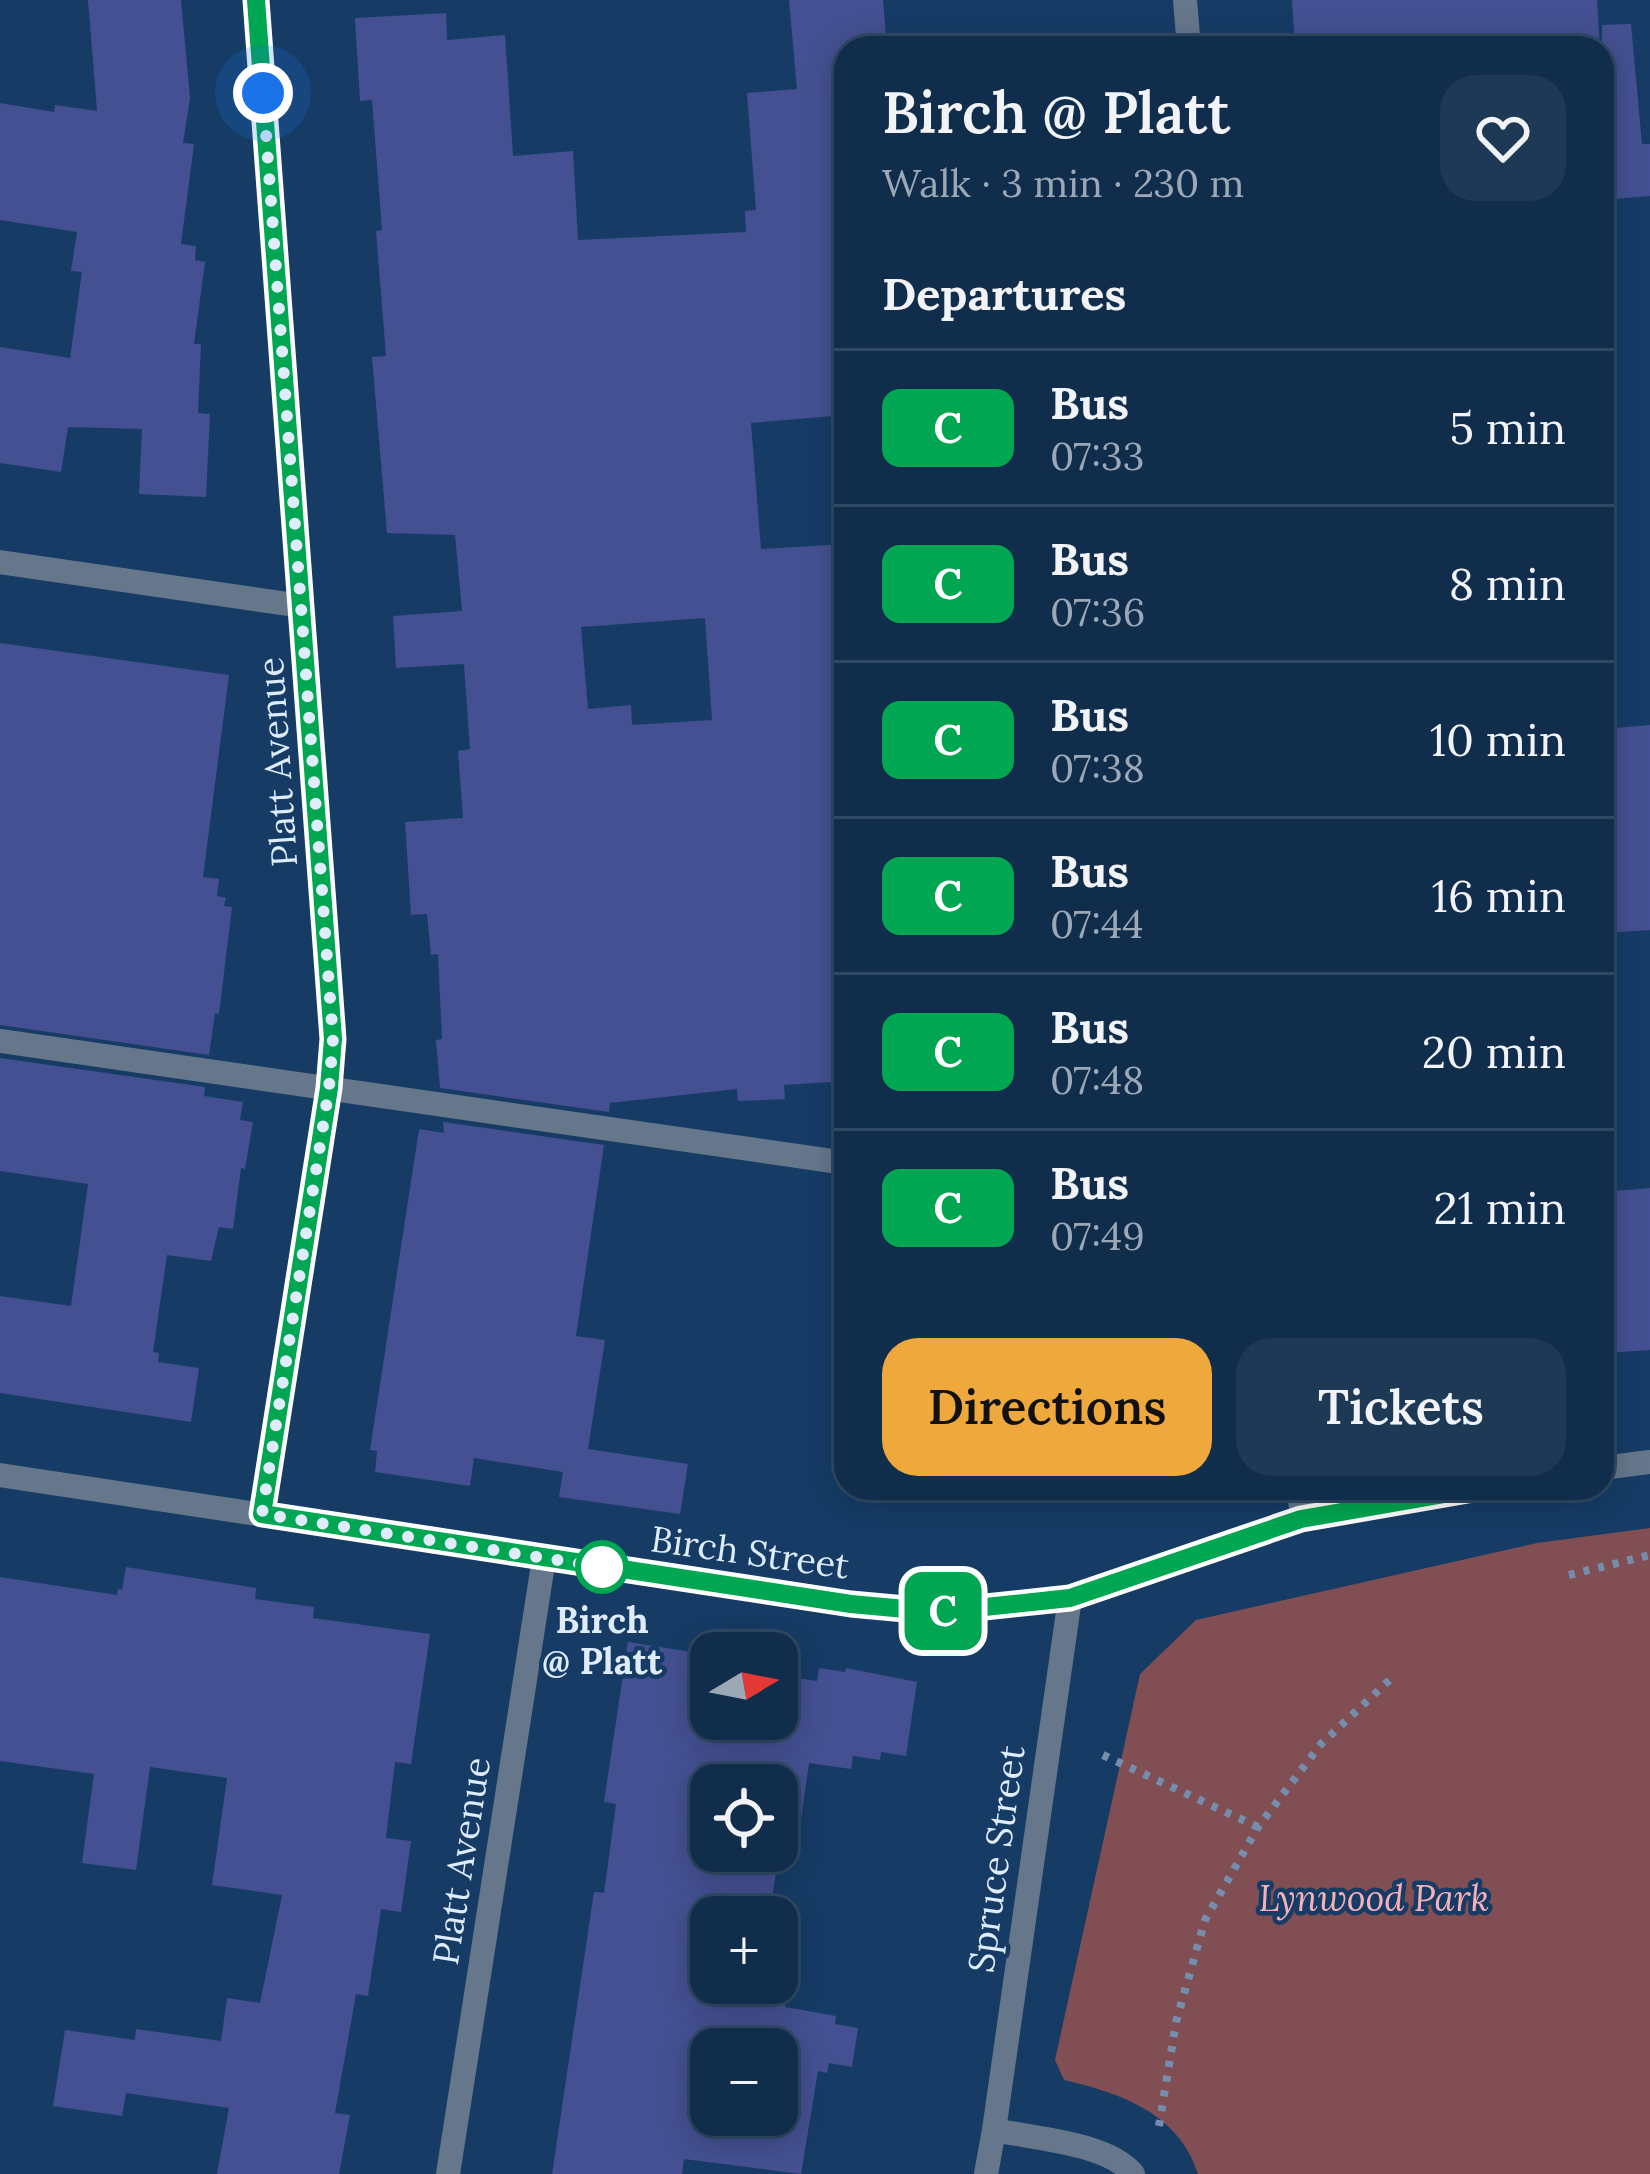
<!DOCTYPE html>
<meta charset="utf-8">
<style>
:root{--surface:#102d4c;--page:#1e3956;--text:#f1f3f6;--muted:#9ca8b5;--line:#304964;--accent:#eea83c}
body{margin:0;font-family:Lora,serif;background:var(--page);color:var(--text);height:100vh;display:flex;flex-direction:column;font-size:45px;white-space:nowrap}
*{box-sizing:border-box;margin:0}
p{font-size:39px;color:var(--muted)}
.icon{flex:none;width:66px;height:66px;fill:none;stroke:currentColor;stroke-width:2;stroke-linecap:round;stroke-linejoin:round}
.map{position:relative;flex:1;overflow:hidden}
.panel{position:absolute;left:834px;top:36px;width:780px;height:1464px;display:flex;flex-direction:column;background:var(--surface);border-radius:36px;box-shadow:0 6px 30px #0003,0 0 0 3px var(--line)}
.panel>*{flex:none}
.badge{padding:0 24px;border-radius:18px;font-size:42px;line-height:78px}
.needle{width:78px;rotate:80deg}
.tools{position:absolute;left:690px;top:1632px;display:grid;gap:24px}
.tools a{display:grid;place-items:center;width:108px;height:108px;border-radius:24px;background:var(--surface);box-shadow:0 6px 30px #0003,0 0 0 3px var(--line);font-size:60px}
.you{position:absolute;width:60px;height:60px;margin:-30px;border:9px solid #fff;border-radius:50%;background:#1a73e8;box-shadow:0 0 0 18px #1a73e833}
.map>.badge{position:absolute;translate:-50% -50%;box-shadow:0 0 0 6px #fff}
h2{padding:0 48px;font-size:45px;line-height:108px}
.round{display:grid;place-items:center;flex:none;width:126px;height:126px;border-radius:36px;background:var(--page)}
.headline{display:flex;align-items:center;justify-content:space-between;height:204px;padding:0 48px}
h1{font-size:57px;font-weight:600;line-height:90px}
.primary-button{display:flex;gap:24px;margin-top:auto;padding:24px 48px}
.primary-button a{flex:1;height:138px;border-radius:36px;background:var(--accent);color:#111;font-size:48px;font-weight:600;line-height:138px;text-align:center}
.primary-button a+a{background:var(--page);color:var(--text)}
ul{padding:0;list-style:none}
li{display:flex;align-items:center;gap:36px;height:156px;padding:0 48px;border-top:3px solid var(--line)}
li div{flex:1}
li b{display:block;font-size:45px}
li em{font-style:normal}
li .badge{min-width:132px;font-weight:700;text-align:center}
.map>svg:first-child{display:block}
.green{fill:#804e53}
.building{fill:#445091;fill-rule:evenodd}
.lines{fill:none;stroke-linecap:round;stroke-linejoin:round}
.path{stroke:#748eac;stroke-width:8;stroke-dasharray:6 9;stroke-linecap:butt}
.lane{stroke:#66778c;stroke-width:24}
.street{stroke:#66778c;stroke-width:24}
.line-casing{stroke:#fff;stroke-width:27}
.line{stroke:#00a651;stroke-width:18}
.walk{stroke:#dfecfc;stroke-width:12;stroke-dasharray:0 21.6}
.stop-dot{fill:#fff;stroke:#00a651;stroke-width:6}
.labels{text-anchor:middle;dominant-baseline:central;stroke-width:9;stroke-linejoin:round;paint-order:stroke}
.street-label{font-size:36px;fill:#dfecfc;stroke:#163c66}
.stop-label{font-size:36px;font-weight:bold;fill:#dfecfc;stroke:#163c66}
.park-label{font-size:36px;font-style:italic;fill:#f6b0b6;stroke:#163c66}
</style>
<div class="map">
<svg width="1650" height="2174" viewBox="0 0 1650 2174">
<rect width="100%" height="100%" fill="#163c66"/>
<path class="green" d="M 1650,1528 L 1650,2174 L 1198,2174 C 1179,2113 1120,2093 1064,2080 L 1055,2060 L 1140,1674 L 1196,1620 L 1537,1543 Z"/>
<g class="building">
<polygon points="88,0 181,0 190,98 183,143 194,144 181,244 196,246 195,260 205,262 194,344 201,344 198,413 210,414 206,497 139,494 142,429 68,427 61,472 0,463 0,347 70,358 82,272 71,271 77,232 0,220 0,103 54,112 55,105 97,111"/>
<path d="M 789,0 L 883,0 L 887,48 L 846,48 L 846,415 L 751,423 L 761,549 L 846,544 L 846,756 L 840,757 L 846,834 L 846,1081 L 784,1085 L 785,1099 L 738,1101 L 737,1089 L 610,1103 L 609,1112 L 440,1088 L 436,1040 L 442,1039 L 438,954 L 431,955 L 427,914 L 411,915 L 405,822 L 463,818 L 458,751 L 470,749 L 464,664 L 396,668 L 393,616 L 462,611 L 455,535 L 387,533 L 372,357 L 386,356 L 376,231 L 382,230 L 372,100 L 360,101 L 355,18 L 446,13 L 447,40 L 505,35 L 513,156 L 573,151 L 578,240 L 746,232 L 745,211 L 756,210 L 747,93 L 797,89 ZM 705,618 L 712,720 L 632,725 L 631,705 L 588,709 L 581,627 Z"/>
<polygon points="1292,0 1597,0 1600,48 1295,48"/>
<polygon points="1631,24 1642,144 1650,144 1650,196 1602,200 1602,25"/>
<polygon points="0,643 229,675 203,877 219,879 217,896 226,898 224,906 232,907 219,1014 215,1013 209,1055 0,1025"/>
<polygon points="1650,725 1650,930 1604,933 1602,729"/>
<polygon points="0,1058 205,1087 204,1096 243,1102 240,1120 253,1122 245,1169 241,1168 233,1229 219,1227 211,1261 167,1255 153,1352 159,1353 158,1362 199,1368 191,1422 0,1393 0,1296 71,1306 88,1184 0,1171"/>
<polygon points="443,1122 604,1145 576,1336 605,1340 588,1449 688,1464 680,1514 559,1497 563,1472 474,1458 470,1486 375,1472 377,1451 370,1450 419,1129 444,1133"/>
<polygon points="1650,1188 1650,1350 1605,1353 1602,1192"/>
<polygon points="126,1567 256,1588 255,1599 314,1607 313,1618 430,1634 411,1764 395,1762 386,1838 411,1841 401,1912 381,1909 368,1996 356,1994 335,2113 350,2115 339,2174 217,2174 229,2108 126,2093 122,2116 53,2106 65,2030 135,2040 136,2029 221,2041 227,1998 260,2003 282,1895 212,1885 227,1778 150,1767 136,1870 82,1863 94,1774 0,1761 0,1577 117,1595 118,1589 122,1590"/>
<path d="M 628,1642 L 711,1655 L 711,1719 L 777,1719 L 777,1675 L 817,1681 L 819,1668 L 845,1672 L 846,1668 L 917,1682 L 906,1756 L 881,1752 L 880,1760 L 853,1756 L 851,1769 L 809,1763 L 800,1826 L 784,1823 L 769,1917 L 711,1917 L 711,1983 L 777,1983 L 777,1918 L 798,1921 L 785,2007 L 836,2016 L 835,2024 L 858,2028 L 852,2067 L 829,2063 L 827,2073 L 818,2071 L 801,2174 L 684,2159 L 682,2174 L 552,2174 L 594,1892 L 604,1893 L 616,1804 L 604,1802 ZM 711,1785 L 777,1785 L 777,1851 L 711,1851 ZM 711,2049 L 777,2049 L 777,2115 L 711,2115 Z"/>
</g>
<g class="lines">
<g class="path">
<polyline points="1569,1575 1650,1555"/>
<polyline points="1103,1755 1258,1827"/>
<polyline points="1159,2126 1176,2022 1205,1920 1258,1827 1321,1744 1395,1675"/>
</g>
<g class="lane">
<polyline points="0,1041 846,1163"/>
<path d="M 986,2174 L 994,2130 C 1033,2138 1108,2143 1133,2174"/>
</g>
<g class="street">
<polyline points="256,0 333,1039 330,1088 262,1514"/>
<polyline points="1185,0 1189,48"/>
<polyline points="0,562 302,606"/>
<polyline points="1602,1468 1650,1462"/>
<polyline points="0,1475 851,1604 938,1612 1070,1598 1302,1519 1479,1488"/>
<polyline points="1299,1488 1302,1519"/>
<polyline points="994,2130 1070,1598"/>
<polyline points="448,2174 544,1558"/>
</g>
</g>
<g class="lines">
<g class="line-casing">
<polyline id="line" points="256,0 333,1039 329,1088 262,1514 851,1604 938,1612 1070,1598 1301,1519 1479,1488"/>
</g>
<use href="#line" class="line"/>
<polyline class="walk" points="263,93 333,1039 329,1088 262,1514 602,1567"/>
</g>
<circle class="stop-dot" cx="602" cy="1567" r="24"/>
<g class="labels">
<g class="street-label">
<text transform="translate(277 762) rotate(-94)">Platt Avenue</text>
<text transform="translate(750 1552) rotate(8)">Birch Street</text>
<text transform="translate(996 1859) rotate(-82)">Spruce Street</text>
<text transform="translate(461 1861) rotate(-81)">Platt Avenue</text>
</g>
<g class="stop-label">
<text x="602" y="1620">Birch<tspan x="602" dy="41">@ Platt</tspan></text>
</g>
<g class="park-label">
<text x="1374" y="1898">Lynwood Park</text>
</g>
</g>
</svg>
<div class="tools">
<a><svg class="needle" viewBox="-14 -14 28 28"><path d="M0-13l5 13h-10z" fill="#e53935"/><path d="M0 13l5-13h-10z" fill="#9ca8b5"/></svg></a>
<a><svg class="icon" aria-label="locate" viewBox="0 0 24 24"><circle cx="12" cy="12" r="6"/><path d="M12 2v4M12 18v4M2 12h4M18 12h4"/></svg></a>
<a>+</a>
<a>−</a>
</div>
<div class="you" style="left:263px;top:93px"></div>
<b class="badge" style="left:943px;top:1611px;background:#00a651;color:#fff">C</b>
<section class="panel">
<div class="headline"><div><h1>Birch @ Platt</h1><p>Walk · 3 min · 230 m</p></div><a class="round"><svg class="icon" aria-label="heart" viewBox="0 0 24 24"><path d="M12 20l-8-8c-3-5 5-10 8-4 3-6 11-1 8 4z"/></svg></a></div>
<h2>Departures</h2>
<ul>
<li><span class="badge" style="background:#00a651;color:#fff">C</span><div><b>Bus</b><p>07:33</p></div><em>5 min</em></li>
<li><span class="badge" style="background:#00a651;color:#fff">C</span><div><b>Bus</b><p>07:36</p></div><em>8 min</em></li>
<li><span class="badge" style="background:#00a651;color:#fff">C</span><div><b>Bus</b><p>07:38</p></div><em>10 min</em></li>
<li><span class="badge" style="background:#00a651;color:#fff">C</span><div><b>Bus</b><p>07:44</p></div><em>16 min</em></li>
<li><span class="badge" style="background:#00a651;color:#fff">C</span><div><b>Bus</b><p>07:48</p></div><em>20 min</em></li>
<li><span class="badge" style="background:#00a651;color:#fff">C</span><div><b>Bus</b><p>07:49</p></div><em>21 min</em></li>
</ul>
<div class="primary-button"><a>Directions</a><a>Tickets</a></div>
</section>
</div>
